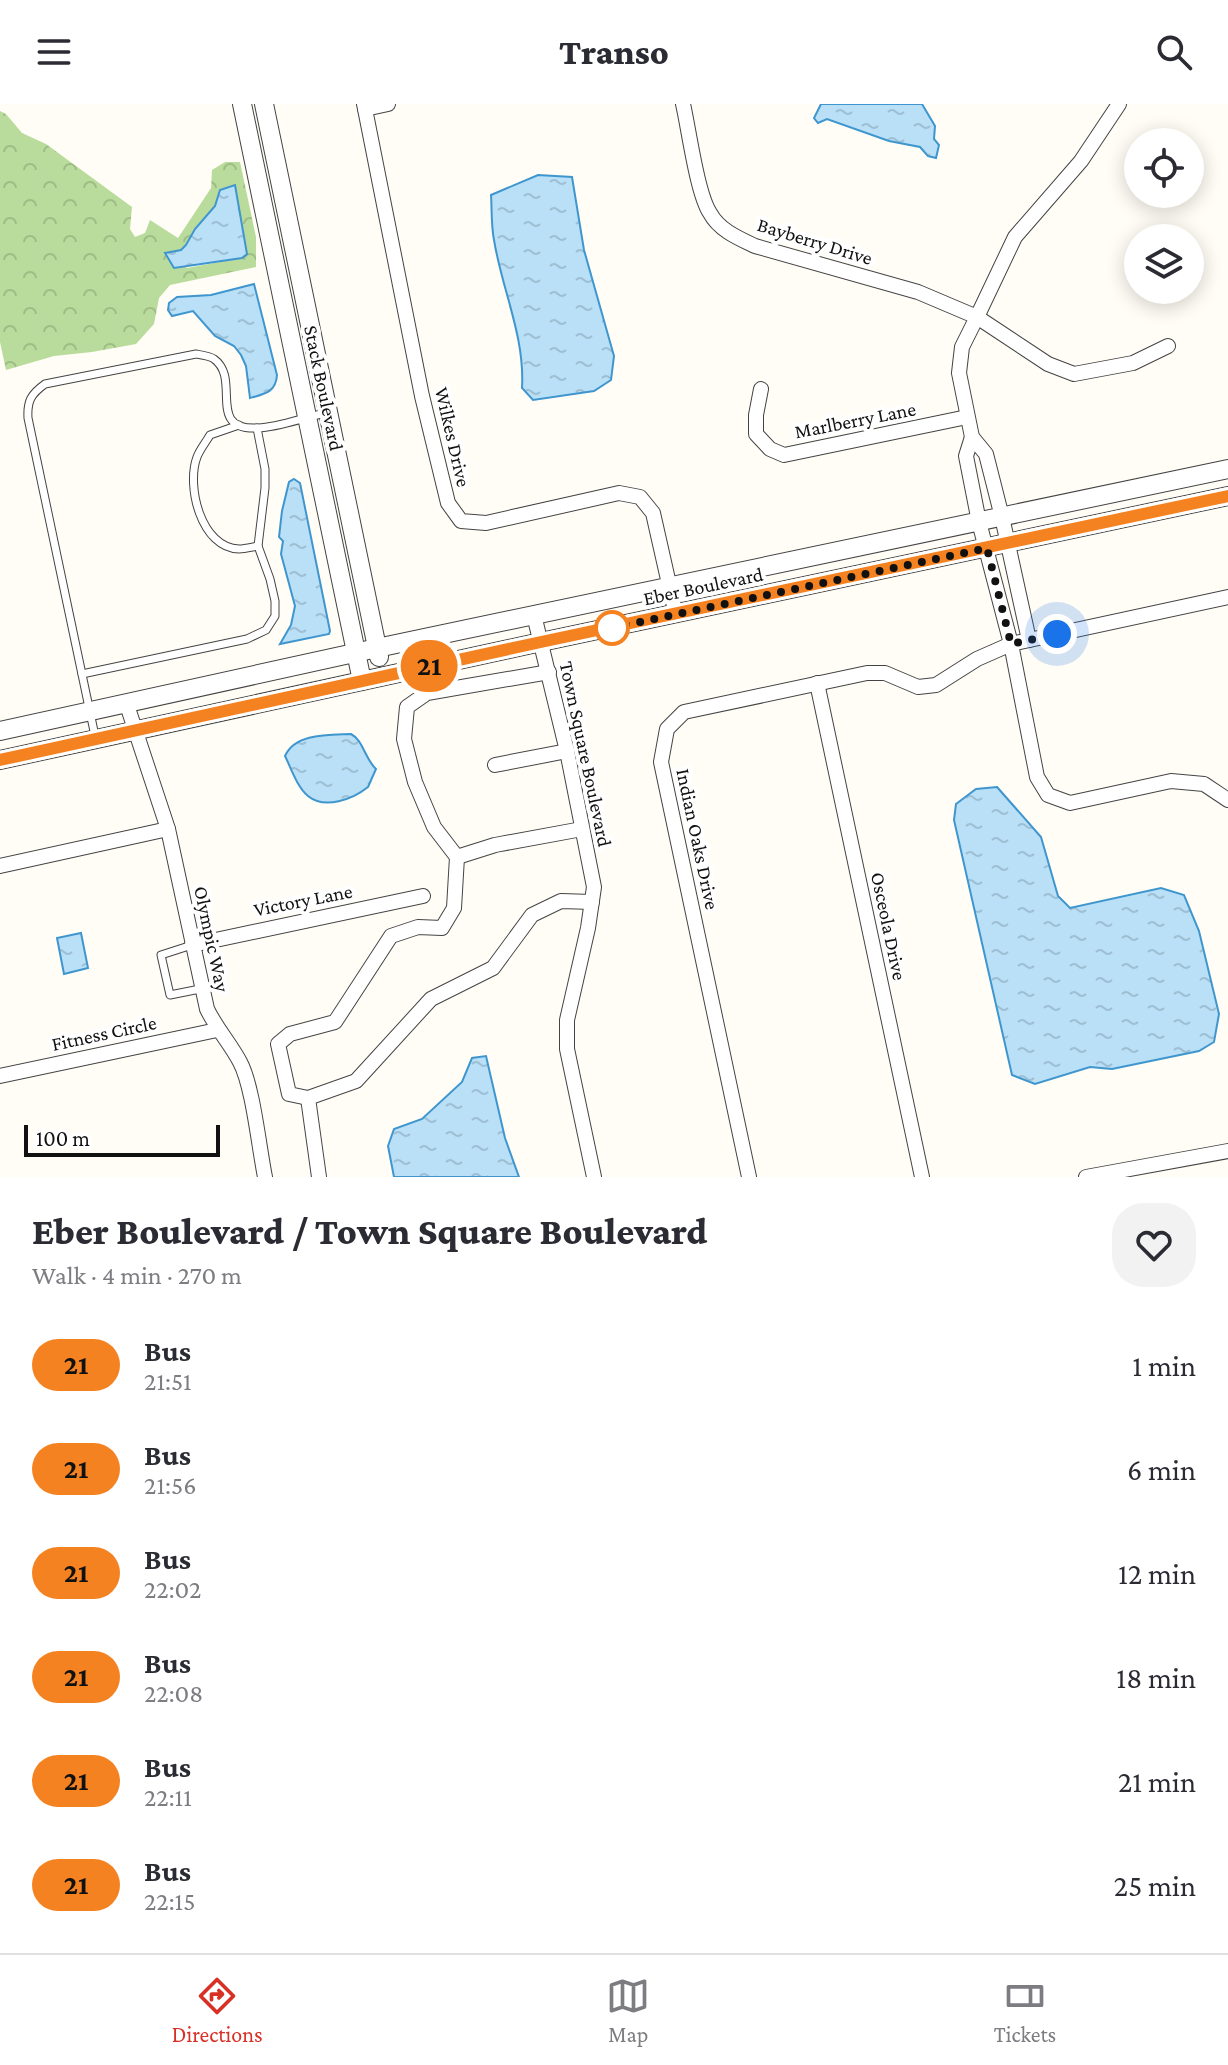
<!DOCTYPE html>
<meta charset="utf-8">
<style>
:root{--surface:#fff;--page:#f2f2f3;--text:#2b2b33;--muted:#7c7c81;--line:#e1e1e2;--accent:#d93025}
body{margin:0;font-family:"Crimson Pro",serif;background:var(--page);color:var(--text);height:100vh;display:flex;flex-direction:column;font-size:30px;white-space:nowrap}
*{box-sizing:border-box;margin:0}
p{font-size:26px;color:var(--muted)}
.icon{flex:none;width:44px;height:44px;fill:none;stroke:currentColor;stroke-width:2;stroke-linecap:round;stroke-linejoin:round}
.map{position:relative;height:1073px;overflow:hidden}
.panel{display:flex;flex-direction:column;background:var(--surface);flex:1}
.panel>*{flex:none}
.badge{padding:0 16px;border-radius:26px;font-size:28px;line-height:52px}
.controls{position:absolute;left:1124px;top:24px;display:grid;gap:16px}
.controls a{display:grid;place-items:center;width:80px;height:80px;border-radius:50%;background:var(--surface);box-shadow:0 4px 20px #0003;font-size:40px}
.scale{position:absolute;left:24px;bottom:20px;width:196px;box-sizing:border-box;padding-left:8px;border:4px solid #111;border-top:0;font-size:22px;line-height:28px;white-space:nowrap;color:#111;-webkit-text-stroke:6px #fff;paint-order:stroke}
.you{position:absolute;width:40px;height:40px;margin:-20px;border:6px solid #fff;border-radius:50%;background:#1a73e8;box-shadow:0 0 0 12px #1a73e833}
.map>.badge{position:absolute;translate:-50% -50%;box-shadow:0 0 0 4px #fff}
.round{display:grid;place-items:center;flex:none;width:84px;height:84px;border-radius:32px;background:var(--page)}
.headline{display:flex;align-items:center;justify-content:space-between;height:136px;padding:0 32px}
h1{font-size:38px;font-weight:800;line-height:60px}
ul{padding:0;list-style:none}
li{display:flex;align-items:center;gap:24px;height:104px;padding:0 32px}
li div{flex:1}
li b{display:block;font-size:30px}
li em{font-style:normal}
li .badge{min-width:88px;font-weight:700;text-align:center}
header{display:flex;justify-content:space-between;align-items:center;height:104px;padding:0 32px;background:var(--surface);font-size:36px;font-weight:800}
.menu{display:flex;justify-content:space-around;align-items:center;height:112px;border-top:2px solid var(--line);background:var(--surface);font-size:22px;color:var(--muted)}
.menu a{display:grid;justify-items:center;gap:4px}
.menu .current{color:var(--accent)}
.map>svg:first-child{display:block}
.forest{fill:url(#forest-crowns);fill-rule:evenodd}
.water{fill:url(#water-ripples);stroke:#3f96cf;stroke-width:2}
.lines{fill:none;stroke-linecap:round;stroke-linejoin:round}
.service-casing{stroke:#444;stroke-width:9}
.minor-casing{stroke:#444;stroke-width:16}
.tertiary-casing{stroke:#444;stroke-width:20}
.service{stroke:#fff;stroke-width:7}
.minor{stroke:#fff;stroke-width:14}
.tertiary{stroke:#fff;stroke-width:18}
.line-casing{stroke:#fff;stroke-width:18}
.line{stroke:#f58220;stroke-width:12}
.walk{stroke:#111;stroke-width:8;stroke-dasharray:0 14.4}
.stop-dot{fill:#fff;stroke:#f58220;stroke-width:4}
.labels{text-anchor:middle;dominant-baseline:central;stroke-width:8;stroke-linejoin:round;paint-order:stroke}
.street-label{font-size:20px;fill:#111;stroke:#fff}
</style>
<header><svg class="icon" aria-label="menu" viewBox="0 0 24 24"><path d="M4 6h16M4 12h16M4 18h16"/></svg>Transo<svg class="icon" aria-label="search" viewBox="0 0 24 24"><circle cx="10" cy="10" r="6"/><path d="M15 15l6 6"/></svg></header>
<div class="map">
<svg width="1228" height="1073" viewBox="0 0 1228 1073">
<defs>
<pattern id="forest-crowns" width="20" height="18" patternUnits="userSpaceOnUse" patternTransform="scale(2)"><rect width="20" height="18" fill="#b9dc9c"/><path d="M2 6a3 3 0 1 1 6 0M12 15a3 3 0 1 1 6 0" fill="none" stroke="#9ebc85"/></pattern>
<pattern id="water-ripples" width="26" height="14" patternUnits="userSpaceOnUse" patternTransform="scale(2)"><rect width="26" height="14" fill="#b9e0f7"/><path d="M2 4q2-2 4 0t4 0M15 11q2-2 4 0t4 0" fill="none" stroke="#9ebfd3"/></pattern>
</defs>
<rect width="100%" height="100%" fill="#fffdf5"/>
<path class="forest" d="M 0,7 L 6,10 L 22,29 L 46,40 L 132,103 L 130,125 L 135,133 L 145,129 L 150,116 L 178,134 L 211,84 L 212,66 L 225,58 L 240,58 L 256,133 L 256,163 L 170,181 L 159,194 L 154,220 L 136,240 L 92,248 L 54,252 L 6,266 L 0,238 ZM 220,86 L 242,154 L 187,164 L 171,147 L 181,146 L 186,141 L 195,125 L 215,102 Z"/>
<g class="water">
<polygon points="821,0 922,0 935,22 934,35 939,41 936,54 928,52 920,43 889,37 827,15 818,19 814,14"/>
<path d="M 538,71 L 572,73 L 584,146 L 614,252 L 611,276 L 594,287 L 533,296 L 522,284 C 525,232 502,186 494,136 C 491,121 492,106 491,91 Z"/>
<polygon points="235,81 247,150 242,154 174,164 165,149 181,146 186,141 195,125 215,102 220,86"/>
<path d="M 254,180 L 277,271 C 276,288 265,290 250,294 L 246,262 L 241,251 L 234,242 L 215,232 L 193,207 L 172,212 L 168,206 L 169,199 L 177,193 L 211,191 Z"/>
<polygon points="294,375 300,379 330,527 329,530 280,540 291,521 295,502 281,450 283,437 279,433 282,407 289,378"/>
<path d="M 351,630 C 363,636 365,655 376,665 L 368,683 C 353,695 325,706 308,692 C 297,683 291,664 285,652 C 295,629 329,631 351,630 Z"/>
<polygon points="997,683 1041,733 1058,792 1070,804 1161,784 1184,791 1199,827 1219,910 1214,938 1199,947 1112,965 1090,963 1035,980 1012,971 954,716 956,700 976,685"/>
<polygon points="81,829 88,864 64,870 57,834"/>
<polygon points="486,952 505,1034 519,1073 394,1073 388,1042 394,1025 422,1015 462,978 472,954"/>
</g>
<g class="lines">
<g class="service-casing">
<g id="service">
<path d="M 239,321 L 210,331 C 206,338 200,345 197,353 C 186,382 201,444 239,445 C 245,445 252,443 258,442"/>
<polyline points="82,570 247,535 266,526 275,512 275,497 270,475 258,442 265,384 265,365 257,324"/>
<path d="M 95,632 L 28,314 C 27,297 31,290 45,280 L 196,250 C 202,251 210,252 214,255 C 242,275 205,327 258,324 C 280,323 304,313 326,309"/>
<polyline points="192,841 161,851 170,891 200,885"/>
</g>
</g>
<g class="minor-casing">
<g id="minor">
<polyline points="364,0 422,292 448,399 461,417 486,419 619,389 640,393 653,409 676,511"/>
<path d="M 683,0 C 689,26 697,89 710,109 C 719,126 738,134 755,142 L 918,188 L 977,213 L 1015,133 L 1081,57 L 1119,0"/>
<polyline points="365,5 388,0"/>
<polyline points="761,285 756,311 756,330 770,345 784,351 967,313"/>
<polyline points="972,333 966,352 979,418 1011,540 1037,673 1048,691 1070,699 1171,677 1204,680 1228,696"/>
<polyline points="534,511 567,647 594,783 588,824 567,916 567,945 594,1073"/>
<polyline points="1029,536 1002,413 986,350 972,333 959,269 962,243 977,213 1048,260 1074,270 1133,259 1168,242"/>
<polyline points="817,579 922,1073"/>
<path d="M 127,601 L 168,725 L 207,905 C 216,924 230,939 240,958 C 253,982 259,1044 265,1073"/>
<polyline points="495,661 567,647"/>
<polyline points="457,753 495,741 582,725"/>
<polyline points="0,762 168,725"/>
<polyline points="192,841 423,792"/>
<polyline points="0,972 217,926"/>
<polyline points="308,994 289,990 278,940 290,930 335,918 391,832 418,823 442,824 454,804 457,753 434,723 415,678 404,635 407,603 427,589 549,568"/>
<polyline points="319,1073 308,994 356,977 431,895 493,864 532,811 561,797 592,798"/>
<polyline points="749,1073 661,658 667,625 684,608 867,569 885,569 918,583 936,581 977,555 1011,540 1228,493"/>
<polyline points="1086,1073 1228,1047"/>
</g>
</g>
<g class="tertiary-casing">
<g id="tertiary">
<polyline points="242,0 362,577"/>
<polyline points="264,0 379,553"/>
<polyline points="0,627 377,544 1228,365"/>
<polyline points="0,656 541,538 1228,392"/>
</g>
</g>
<use href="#service" class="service"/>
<use href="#minor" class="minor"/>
<use href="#tertiary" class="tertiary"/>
</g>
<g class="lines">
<g class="line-casing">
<polyline id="line" points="0,656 541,538 1228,392"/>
</g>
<use href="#line" class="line"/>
<polyline class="walk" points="612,524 987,444 1011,540 1057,530"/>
</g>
<circle class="stop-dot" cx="612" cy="524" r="16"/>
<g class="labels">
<g class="street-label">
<text transform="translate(815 137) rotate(17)">Bayberry Drive</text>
<text transform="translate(324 284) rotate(78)">Stack Boulevard</text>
<text transform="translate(855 316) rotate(-11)">Marlberry Lane</text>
<text transform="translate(453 333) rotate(77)">Wilkes Drive</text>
<text transform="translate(703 482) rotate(-12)">Eber Boulevard</text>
<text transform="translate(586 650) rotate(78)">Town Square Boulevard</text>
<text transform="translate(698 735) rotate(78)">Indian Oaks Drive</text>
<text transform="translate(303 796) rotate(-11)">Victory Lane</text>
<text transform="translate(889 822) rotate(78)">Osceola Drive</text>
<text transform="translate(212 835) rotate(78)">Olympic Way</text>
<text transform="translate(104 929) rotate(-12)">Fitness Circle</text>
</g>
</g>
</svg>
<div class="controls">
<a><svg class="icon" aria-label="locate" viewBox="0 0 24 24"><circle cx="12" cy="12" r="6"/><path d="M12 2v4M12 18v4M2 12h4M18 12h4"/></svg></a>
<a><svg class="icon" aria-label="layers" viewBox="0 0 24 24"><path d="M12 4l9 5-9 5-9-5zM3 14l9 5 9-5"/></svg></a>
</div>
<div class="scale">100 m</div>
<div class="you" style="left:1057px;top:530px"></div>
<b class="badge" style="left:429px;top:562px;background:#f58220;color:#111">21</b>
</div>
<section class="panel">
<div class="headline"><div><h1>Eber Boulevard / Town Square Boulevard</h1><p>Walk · 4 min · 270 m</p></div><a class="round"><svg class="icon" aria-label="heart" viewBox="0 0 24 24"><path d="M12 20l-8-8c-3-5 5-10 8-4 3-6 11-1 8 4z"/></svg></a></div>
<ul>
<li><span class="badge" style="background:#f58220;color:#111">21</span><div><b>Bus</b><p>21:51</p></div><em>1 min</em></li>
<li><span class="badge" style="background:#f58220;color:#111">21</span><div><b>Bus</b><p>21:56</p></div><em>6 min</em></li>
<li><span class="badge" style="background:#f58220;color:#111">21</span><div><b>Bus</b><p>22:02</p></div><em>12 min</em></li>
<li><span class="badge" style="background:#f58220;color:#111">21</span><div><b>Bus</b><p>22:08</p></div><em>18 min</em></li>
<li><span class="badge" style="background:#f58220;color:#111">21</span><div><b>Bus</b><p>22:11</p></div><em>21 min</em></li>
<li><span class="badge" style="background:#f58220;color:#111">21</span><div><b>Bus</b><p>22:15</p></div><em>25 min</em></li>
</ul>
</section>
<nav class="menu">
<a class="current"><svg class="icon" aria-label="directions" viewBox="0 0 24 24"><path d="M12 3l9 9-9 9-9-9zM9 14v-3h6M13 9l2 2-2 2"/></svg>Directions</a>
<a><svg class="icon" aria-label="map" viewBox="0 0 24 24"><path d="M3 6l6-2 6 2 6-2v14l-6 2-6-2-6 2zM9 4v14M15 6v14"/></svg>Map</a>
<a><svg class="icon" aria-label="tickets" viewBox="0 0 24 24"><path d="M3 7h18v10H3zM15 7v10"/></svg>Tickets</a>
</nav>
